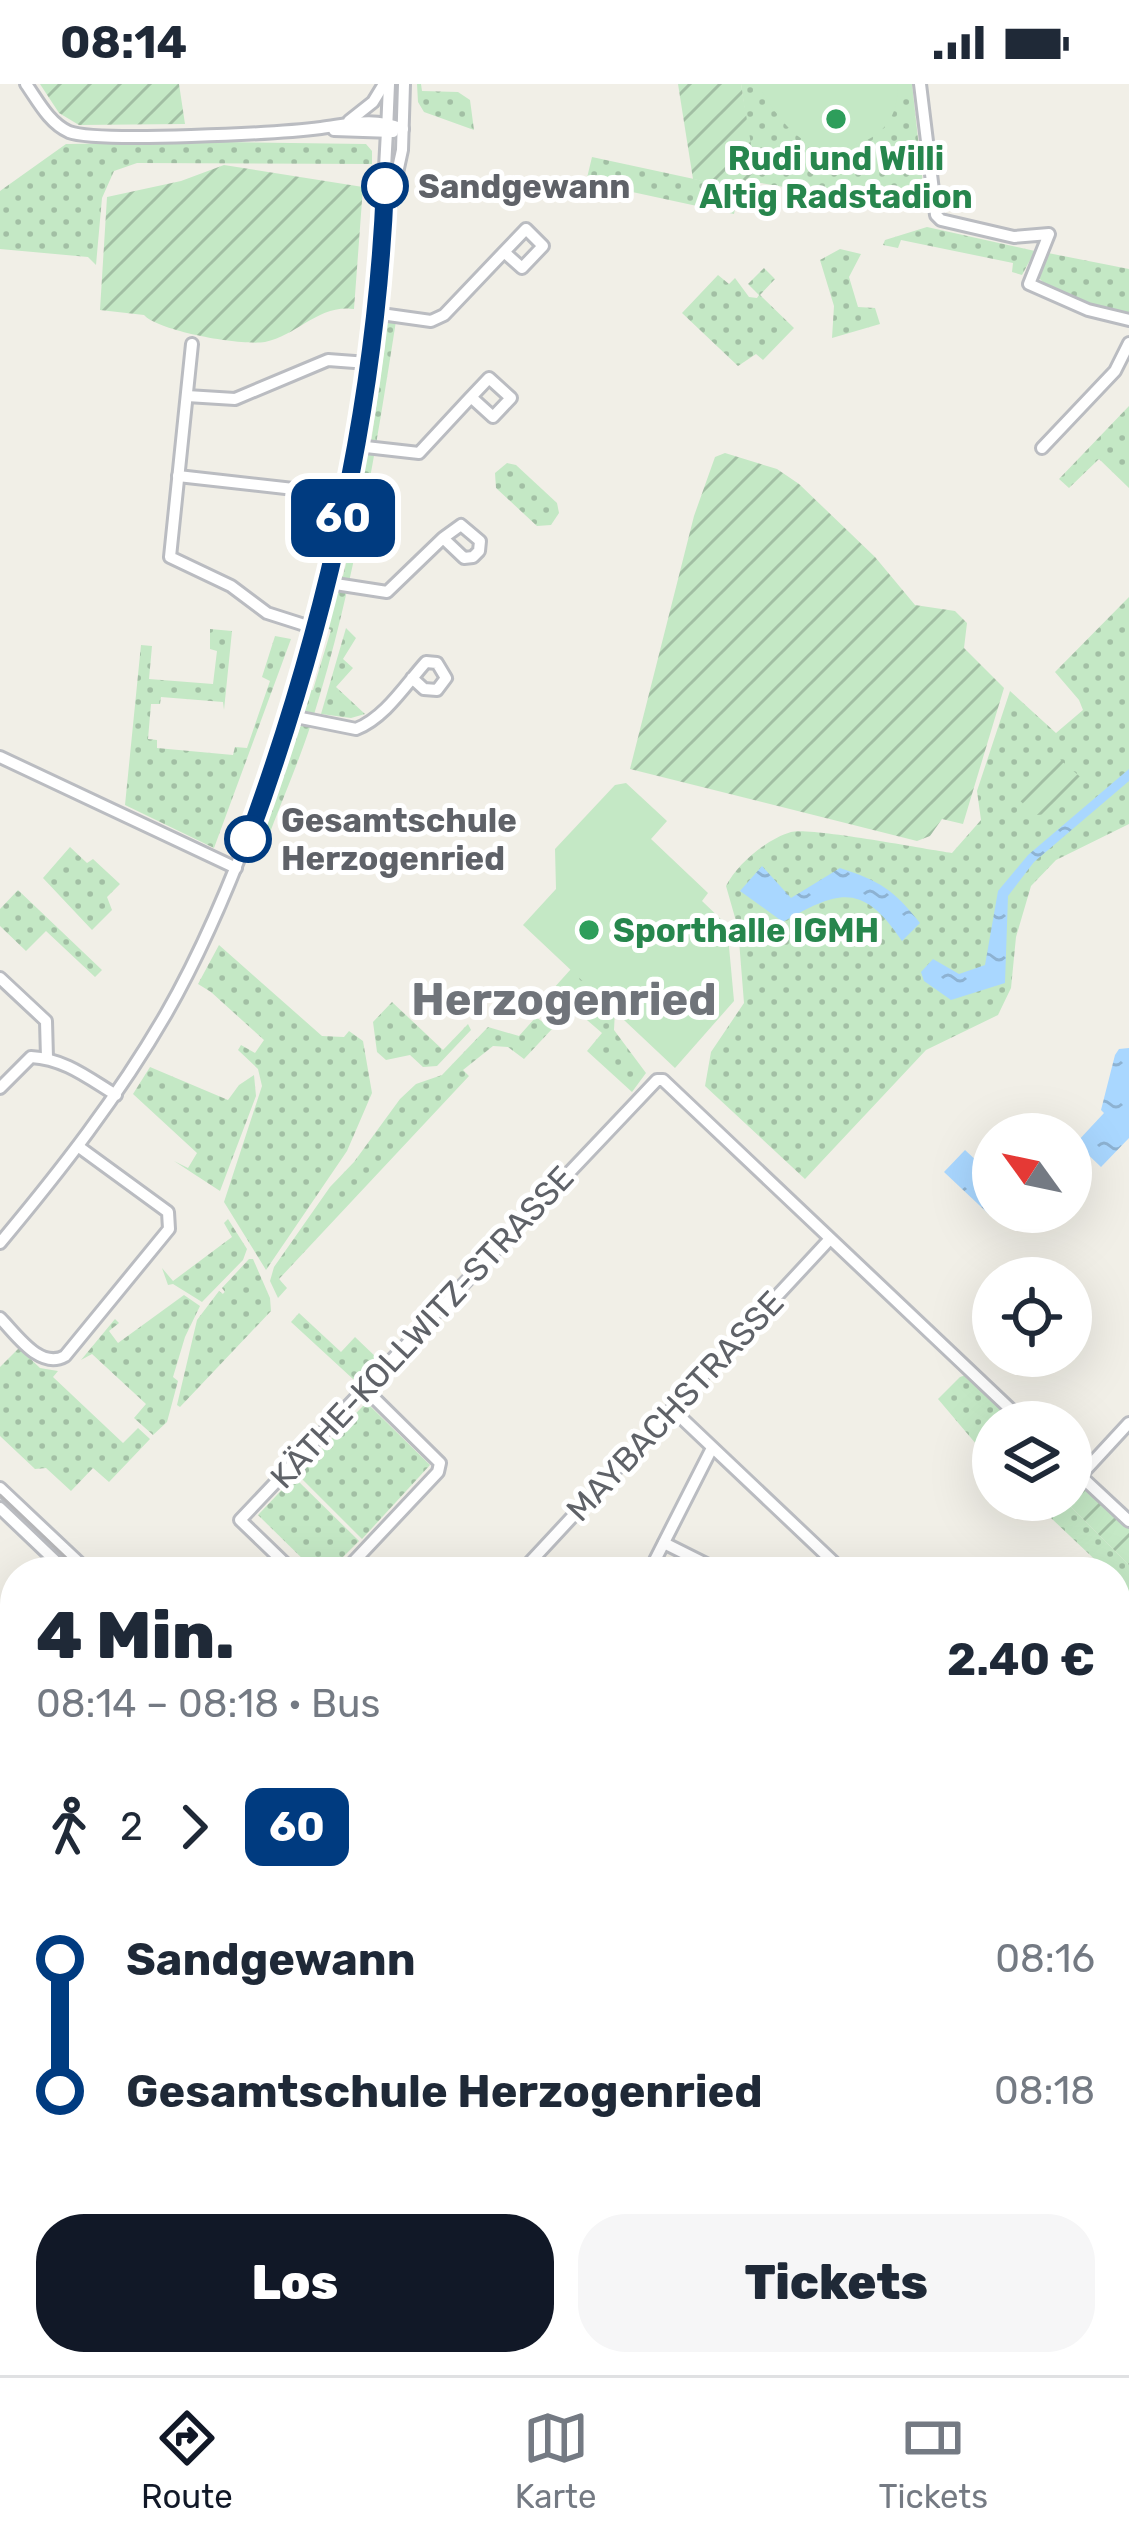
<!DOCTYPE html>
<html lang="de">
<meta charset="utf-8">
<style>
:root{--surface:#fff;--page:#f6f6f7;--text:#1f2937;--muted:#747a83;--line:#e0e1e3;--accent:#111827}
body{margin:0;font-family:Rubik,sans-serif;background:var(--page);color:var(--text);height:100vh;display:flex;flex-direction:column;font-size:45px;white-space:nowrap}
*{box-sizing:border-box;margin:0}
p{font-size:39px;color:var(--muted)}
.icon{flex:none;width:66px;height:66px;fill:none;stroke:currentColor;stroke-width:2;stroke-linecap:round;stroke-linejoin:round}
.map{position:relative;flex:1;overflow:hidden}
.sheet{position:absolute;left:0px;top:1473px;width:1131px;height:819px;display:flex;flex-direction:column;background:var(--surface);border-radius:48px 48px 0 0;box-shadow:0 12px 48px #0002}
.sheet>*{flex:none}
.badge{padding:0 24px;border-radius:18px;font-size:42px;line-height:78px}
.needle{width:78px;rotate:303deg}
.controls{position:absolute;left:972px;top:1029px;display:grid;gap:24px}
.controls a{display:grid;place-items:center;width:120px;height:120px;border-radius:50%;background:var(--surface);box-shadow:0 12px 48px #0002;font-size:60px}
.map>.badge{position:absolute;translate:-50% -50%;box-shadow:0 0 0 6px #fff}
.legs{display:flex;align-items:center;gap:18px;height:132px;padding:0 36px;font-size:39px}
.legs p{margin-inline-start:auto}
.summary{display:flex;align-items:center;justify-content:space-between;height:204px;padding:0 36px}
h1{font-size:66px;font-weight:800;line-height:90px}
.action{display:flex;gap:24px;margin-top:auto;padding:24px 36px}
.action a{flex:1;height:138px;border-radius:48px;background:var(--accent);color:#fff;font-size:48px;font-weight:800;line-height:138px;text-align:center}
.action a+a{background:var(--page);color:var(--text)}
ul{padding:0 36px;list-style:none}
li{display:flex;align-items:center;gap:42px;height:132px;font-size:45px}
li i{display:grid;place-items:center;width:18px;height:100%;margin:0 15px;background:currentColor}
li i::after{content:'';width:30px;height:30px;margin:-15px;border:9px solid;border-radius:50%;background:var(--surface)}
li p{margin-inline-start:auto}
li:first-child i{background:linear-gradient(#0000 50%,currentColor 0)}
li:last-child i{background:linear-gradient(currentColor 50%,#0000 0)}
.status{display:flex;justify-content:space-between;align-items:center;height:84px;padding:0 60px;background:var(--surface);direction:ltr}
.status svg{height:33px;fill:currentColor}
.tab-bar{display:flex;justify-content:space-around;align-items:center;height:168px;border-top:3px solid var(--line);background:var(--surface);font-size:33px;color:var(--muted)}
.tab-bar a{display:grid;justify-items:center;gap:6px}
.tab-bar .selected{color:var(--accent)}
.map>svg:first-child{display:block}
.grass{fill:url(#grass-dots)}
.garden{fill:url(#garden-furrows)}
.pitch{fill:#c4e8c5}
.water{fill:url(#water-ripples)}
.lines{fill:none;stroke-linecap:round;stroke-linejoin:round}
.minor-casing{stroke:#babcc1;stroke-width:16}
.minor{stroke:#fff;stroke-width:10}
.tram{stroke:#b6b6b8;stroke-width:3}
.line-1-casing{stroke:#fff;stroke-width:27}
.line-1{stroke:#003b80;stroke-width:18}
.leisure-dot{fill:#2e9e5b;stroke:#fff;stroke-width:4.5}
.stop-1-dot{fill:#fff;stroke:#003b80;stroke-width:6}
.labels{text-anchor:middle;dominant-baseline:central;stroke-width:10;stroke-linejoin:round;paint-order:stroke}
.leisure-label{font-size:33px;font-weight:bold;fill:#27864d;stroke:#fff}
.stop-label{font-size:33px;font-weight:bold;fill:#5f6268;stroke:#fff;text-anchor:start}
.street-label{font-size:33px;fill:#5f6268;stroke:#fff}
.district-label{font-size:45px;font-weight:bold;fill:#70747a;stroke:#fff}
</style>
<div class="status"><b>08:14</b><svg viewBox="0 0 49 12"><path d="M0 12V9h3v3zM5 12V6h3v6zM10 12V3h3v9zM15 12V0h3v12zM26 1h20v11H26zM47 4h2v5h-2z"/></svg></div>
<div class="map">
<svg width="1129" height="2291" viewBox="0 0 1129 2291">
<defs>
<pattern id="grass-dots" width="8" height="8" patternUnits="userSpaceOnUse" patternTransform="scale(3)"><rect width="8" height="8" fill="#c4e8c5"/><path d="M2 2h.1M6 6h.1" fill="none" stroke="#a2bfa4" stroke-width="1.8" stroke-linecap="round"/></pattern>
<pattern id="garden-furrows" width="10" height="10" patternUnits="userSpaceOnUse" patternTransform="scale(3)"><rect width="10" height="10" fill="#c4e8c5"/><path d="M-1 1l2-2M0 10L10 0M9 11l2-2" fill="none" stroke="#a2bfa4"/></pattern>
<pattern id="water-ripples" width="26" height="14" patternUnits="userSpaceOnUse" patternTransform="scale(3)"><rect width="26" height="14" fill="#a9d7ff"/><path d="M2 4q2-2 4 0t4 0M15 11q2-2 4 0t4 0" fill="none" stroke="#8db2d2"/></pattern>
</defs>
<rect width="100%" height="100%" fill="#f1efe7"/>
<g class="grass">
<polygon points="417,0 421,0 422,7 458,8 470,16 474,46 424,28 418,18"/>
<polygon points="741,0 912,0 926,127 755,98"/>
<polygon points="224,58 366,60 372,67 372,80 137,79 114,87 102,114 96,181 88,173 0,165 0,107 66,60"/>
<polygon points="592,73 759,109 756,117 737,114 734,130 586,98"/>
<polygon points="927,143 1035,167 1022,191 1012,188 1013,179 901,156 898,164 883,161 885,156"/>
<polygon points="840,165 861,170 849,193 858,223 875,224 880,240 832,254 834,222 820,176"/>
<path d="M 1048,169 L 1129,185 L 1129,230 C 1104,224 1050,213 1037,191 Z"/>
<polygon points="764,184 775,195 760,211 794,244 763,276 756,270 738,282 682,229 718,191 729,200 735,194 749,213 757,214 759,211 748,200"/>
<path d="M 382,235 L 396,237 C 375,372 353,507 312,637 C 299,678 281,718 266,759 L 254,762 L 302,638 L 295,635 L 304,605 L 313,606 L 331,546 L 323,542 L 336,492 L 343,492 L 359,426 L 352,423 L 365,359 L 371,359 L 385,260 L 379,258 Z"/>
<polygon points="1129,322 1129,404 1099,375 1069,404 1059,395"/>
<polygon points="507,379 516,381 557,419 559,429 551,441 537,442 496,404 495,389"/>
<path d="M 1129,513 L 1129,740 L 1056,776 L 1031,802 L 1016,853 L 1011,904 L 998,931 L 926,966 L 805,1095 L 705,1002 L 711,968 L 744,919 L 738,844 L 726,802 C 737,780 767,755 791,748 C 810,743 924,765 952,769 L 981,736 L 977,707 L 1010,607 L 1056,649 L 1083,626 L 1079,616 L 1055,588 Z"/>
<polygon points="346,544 356,554 343,575 353,584 336,603 365,630 351,634 321,630"/>
<polygon points="210,545 232,547 224,626 223,618 161,613 160,620 151,620 148,655 157,656 157,664 233,671 235,663 247,664 270,597 262,593 275,552 291,555 214,764 125,721 141,561 152,562 149,595 213,600 217,567 210,565"/>
<polygon points="70,763 87,779 93,775 120,800 107,813 112,826 92,846 43,794"/>
<polygon points="18,806 102,886 95,893 46,847 26,867 0,842 0,825"/>
<polygon points="219,861 322,952 344,953 349,947 363,957 372,1009 347,1067 266,1186 224,1118 262,1002 258,985 238,966 241,961 255,969 264,956 211,908 198,900"/>
<polygon points="571,885 615,926 614,946 646,989 632,1008 587,967 602,949 573,924 558,940 544,927 544,915"/>
<polygon points="392,918 443,966 468,940 471,946 437,982 423,983 410,971 386,976 377,968 373,938"/>
<polygon points="536,933 552,945 524,975 508,963 493,962 463,986 469,992 279,1195 287,1204 278,1214 270,1197 274,1183 330,1103 354,1078 400,1015 416,1000 442,991 488,943 519,952"/>
<polygon points="150,983 228,1016 239,1001 254,991 256,1012 220,1107 174,1077 188,1084 197,1069 133,1010"/>
<polygon points="228,1135 247,1165 243,1176 202,1218 173,1200 168,1201 162,1184 173,1197 232,1153 224,1139"/>
<polygon points="249,1175 253,1175 270,1214 271,1227 180,1323 177,1321 197,1236 219,1207 223,1210 217,1216 245,1187 225,1208 222,1204"/>
<polygon points="184,1211 200,1222 185,1253 173,1293 178,1297 167,1338 153,1351 134,1334 146,1320 92,1270 81,1276 115,1235 119,1239 109,1247 118,1259"/>
<polygon points="299,1229 341,1268 355,1253 378,1275 360,1293 353,1295 291,1238"/>
<polygon points="19,1264 40,1284 58,1287 53,1293 123,1359 138,1344 150,1355 109,1398 93,1384 71,1407 46,1384 35,1385 0,1352 0,1283"/>
<polygon points="966,1291 1018,1338 993,1338 993,1380 938,1315 960,1293"/>
<polygon points="369,1321 430,1381 362,1455 297,1390 363,1322"/>
<polygon points="294,1393 359,1457 328,1488 316,1488 258,1431"/>
<polygon points="1032,1416 1064,1416 1129,1481 1129,1508 1116,1496 1116,1488 1108,1488"/>
</g>
<g class="garden">
<polygon points="40,0 179,0 185,40 79,41 59,29"/>
<polygon points="678,0 741,0 759,109 693,95"/>
<path d="M 224,81 L 363,103 L 354,225 C 319,220 298,251 265,258 C 241,262 158,247 144,231 L 100,226 L 107,113 L 181,97 Z"/>
<polygon points="725,369 777,385 799,400 875,473 915,521 955,527 967,539 964,564 1004,604 963,740 942,735 930,752 917,757 630,685 694,432 715,373"/>
<polygon points="1058,674 1084,696 1051,730 1036,731 1019,716"/>
<polygon points="1071,1389 1129,1443 1129,1481 1064,1416 1071,1416"/>
</g>
<g class="pitch">
<path d="M 758,0 L 897,0 C 900,33 881,56 848,62 L 849,71 C 803,69 779,38 758,0 Z"/>
<polygon points="626,699 667,737 651,755 708,809 702,817 727,841 734,917 675,984 523,841 556,805 555,765 615,701"/>
<polygon points="0,1644 15,1658 15,1755 0,1770"/>
</g>
<g class="water">
<polygon points="1129,685 1129,697 1034,778 1008,812 1005,899 951,916 924,897 921,888 933,875 959,890 985,881 998,807 1028,771"/>
<path d="M 762,782 L 791,814 L 840,784 C 880,797 894,806 920,839 L 902,857 C 863,799 840,805 783,838 L 740,807 Z"/>
<polygon points="1129,964 1129,1054 1101,1083 1076,1059 1104,1029 1101,1026 1115,971 1119,965"/>
<polygon points="965,1066 993,1092 993,1128 1003,1128 995,1136 944,1088"/>
</g>
<g class="lines">
<g class="minor-casing">
<g id="minor">
<path d="M 26,0 C 38,17 49,39 69,48 C 98,59 282,49 321,44 C 351,40 373,33 403,45"/>
<polyline points="920,0 936,131 941,136 1014,153 1049,150 1029,200 1088,226 1129,236"/>
<polyline points="349,37 373,18 384,0"/>
<polyline points="334,46 393,48"/>
<polyline points="390,121 402,66 404,0"/>
<polyline points="374,229 431,237 444,231 504,168 522,184 543,162 526,145 504,168"/>
<polyline points="192,260 170,473 231,502 267,529 317,545"/>
<polyline points="187,312 235,315 328,276 368,279"/>
<polyline points="357,362 419,369 471,313 493,333 511,314 489,294 471,313"/>
<polyline points="1042,364 1115,287 1129,259"/>
<polyline points="178,392 347,411"/>
<polyline points="329,499 387,508 443,454 464,474 473,473 479,467 480,457 461,441 443,454"/>
<path d="M 291,632 L 356,645 C 385,634 406,600 426,578 L 437,579 L 446,594 L 437,606 L 424,605 L 412,594"/>
<polyline points="0,673 236,784"/>
<polyline points="0,894 46,937 47,974"/>
<path d="M 0,1004 L 31,973 C 65,975 88,994 116,1011"/>
<path d="M 0,1159 C 61,1086 118,1013 166,930 C 205,862 235,789 262,714 C 349,477 380,251 389,0"/>
<path d="M 0,1234 C 17,1251 40,1286 65,1272 L 169,1145 L 168,1128 L 79,1063"/>
<polyline points="672,1325 844,1488"/>
<polyline points="1071,1383 1129,1437"/>
<polyline points="1080,1392 1129,1339"/>
<polyline points="0,1404 89,1488"/>
<polyline points="0,1424 67,1488"/>
<polyline points="664,1459 722,1488"/>
<polyline points="294,1488 240,1436 657,996 663,996 1024,1338"/>
<polyline points="344,1488 438,1388 440,1379 364,1304"/>
<polyline points="521,1488 829,1156"/>
<polyline points="649,1488 712,1364"/>
<polyline points="0,1572 15,1587"/>
<polyline points="1116,1802 1129,1789"/>
<polyline points="0,1856 15,1840"/>
<polyline points="1116,1874 1129,1879"/>
<polyline points="1116,1975 1129,1980"/>
<polyline points="1116,1999 1129,2004"/>
<polyline points="1120,2126 1129,2141"/>
<polyline points="0,2193 15,2174"/>
<polyline points="110,2277 113,2291"/>
<polyline points="182,2277 185,2291"/>
<polyline points="252,2277 255,2291"/>
<polyline points="323,2277 326,2291"/>
<polyline points="398,2277 401,2291"/>
<polyline points="526,2277 530,2291"/>
<polyline points="598,2277 602,2291"/>
<polyline points="668,2277 672,2291"/>
<polyline points="736,2277 741,2291"/>
<polyline points="804,2277 809,2291"/>
<polyline points="897,2277 906,2291"/>
<polyline points="1002,2277 1011,2291"/>
<polyline points="1112,2277 1120,2291"/>
<polyline points="461,2283 485,2277"/>
</g>
</g>
<use href="#minor" class="minor"/>
<g class="tram">
<polyline points="0,1411 81,1488"/>
<polyline points="1116,1986 1129,1990"/>
<polyline points="1115,2291 1129,2283"/>
</g>
</g>
<g class="lines">
<g class="line-1-casing">
<path id="line-1" d="M 248,755 C 325,544 376,326 385,102"/>
</g>
<use href="#line-1" class="line-1"/>
</g>
<g class="leisure-dot">
<circle cx="836" cy="35" r="12"/>
<circle cx="589" cy="846" r="12"/>
</g>
<g class="stop-1-dot">
<circle cx="385" cy="102" r="21"/>
<circle cx="248" cy="755" r="21"/>
</g>
<g class="labels">
<g class="leisure-label">
<text x="836" y="74">Rudi und Willi<tspan x="836" dy="38">Altig Radstadion</tspan></text>
<text x="613" y="846" text-anchor="start">Sporthalle IGMH</text>
</g>
<g class="stop-label">
<text x="418" y="102">Sandgewann</text>
<text x="281" y="736">Gesamtschule<tspan x="281" dy="38">Herzogenried</tspan></text>
</g>
<g class="street-label">
<text transform="translate(422 1243) rotate(-47)">KÄTHE-KOLLWITZ-STRASSE</text>
<text transform="translate(675 1322) rotate(-47)">MAYBACHSTRASSE</text>
</g>
<g class="district-label">
<text x="564" y="915">Herzogenried</text>
</g>
</g>
</svg>
<div class="controls">
<a><svg class="needle" viewBox="-14 -14 28 28"><path d="M0-13l5 13h-10z" fill="#e53935"/><path d="M0 13l5-13h-10z" fill="#747a83"/></svg></a>
<a><svg class="icon" aria-label="locate" viewBox="0 0 24 24"><circle cx="12" cy="12" r="6"/><path d="M12 2v4M12 18v4M2 12h4M18 12h4"/></svg></a>
<a><svg class="icon" aria-label="layers" viewBox="0 0 24 24"><path d="M12 4l9 5-9 5-9-5zM3 14l9 5 9-5"/></svg></a>
</div>
<b class="badge" style="left:343px;top:434px;background:#003b80;color:#fff">60</b>
<section class="sheet">
<div class="summary"><div><h1>4 Min.</h1><p>08:14 – 08:18 · Bus</p></div><b>2.40 €</b></div>
<div class="legs"><svg class="icon" aria-label="walk" viewBox="0 0 24 24"><circle cx="13" cy="4" r="2"/><path d="M13 8l-2 6 4 7M11 14l-3 7M7 12l3-4h3l4 4"/></svg>2<svg class="icon" aria-label="forward" viewBox="0 0 24 24"><path d="M9 5l7 7-7 7"/></svg><b class="badge" style="background:#003b80;color:#fff">60</b></div>
<ul>
<li><i style="color:#003b80"></i><b>Sandgewann</b><p>08:16</p></li>
<li><i style="color:#003b80"></i><b>Gesamtschule Herzogenried</b><p>08:18</p></li>
</ul>
<div class="action"><a>Los</a><a>Tickets</a></div>
</section>
</div>
<nav class="tab-bar">
<a class="selected"><svg class="icon" aria-label="directions" viewBox="0 0 24 24"><path d="M12 3l9 9-9 9-9-9zM9 14v-3h6M13 9l2 2-2 2"/></svg>Route</a>
<a><svg class="icon" aria-label="map" viewBox="0 0 24 24"><path d="M3 6l6-2 6 2 6-2v14l-6 2-6-2-6 2zM9 4v14M15 6v14"/></svg>Karte</a>
<a><svg class="icon" aria-label="tickets" viewBox="0 0 24 24"><path d="M3 7h18v10H3zM15 7v10"/></svg>Tickets</a>
</nav>
